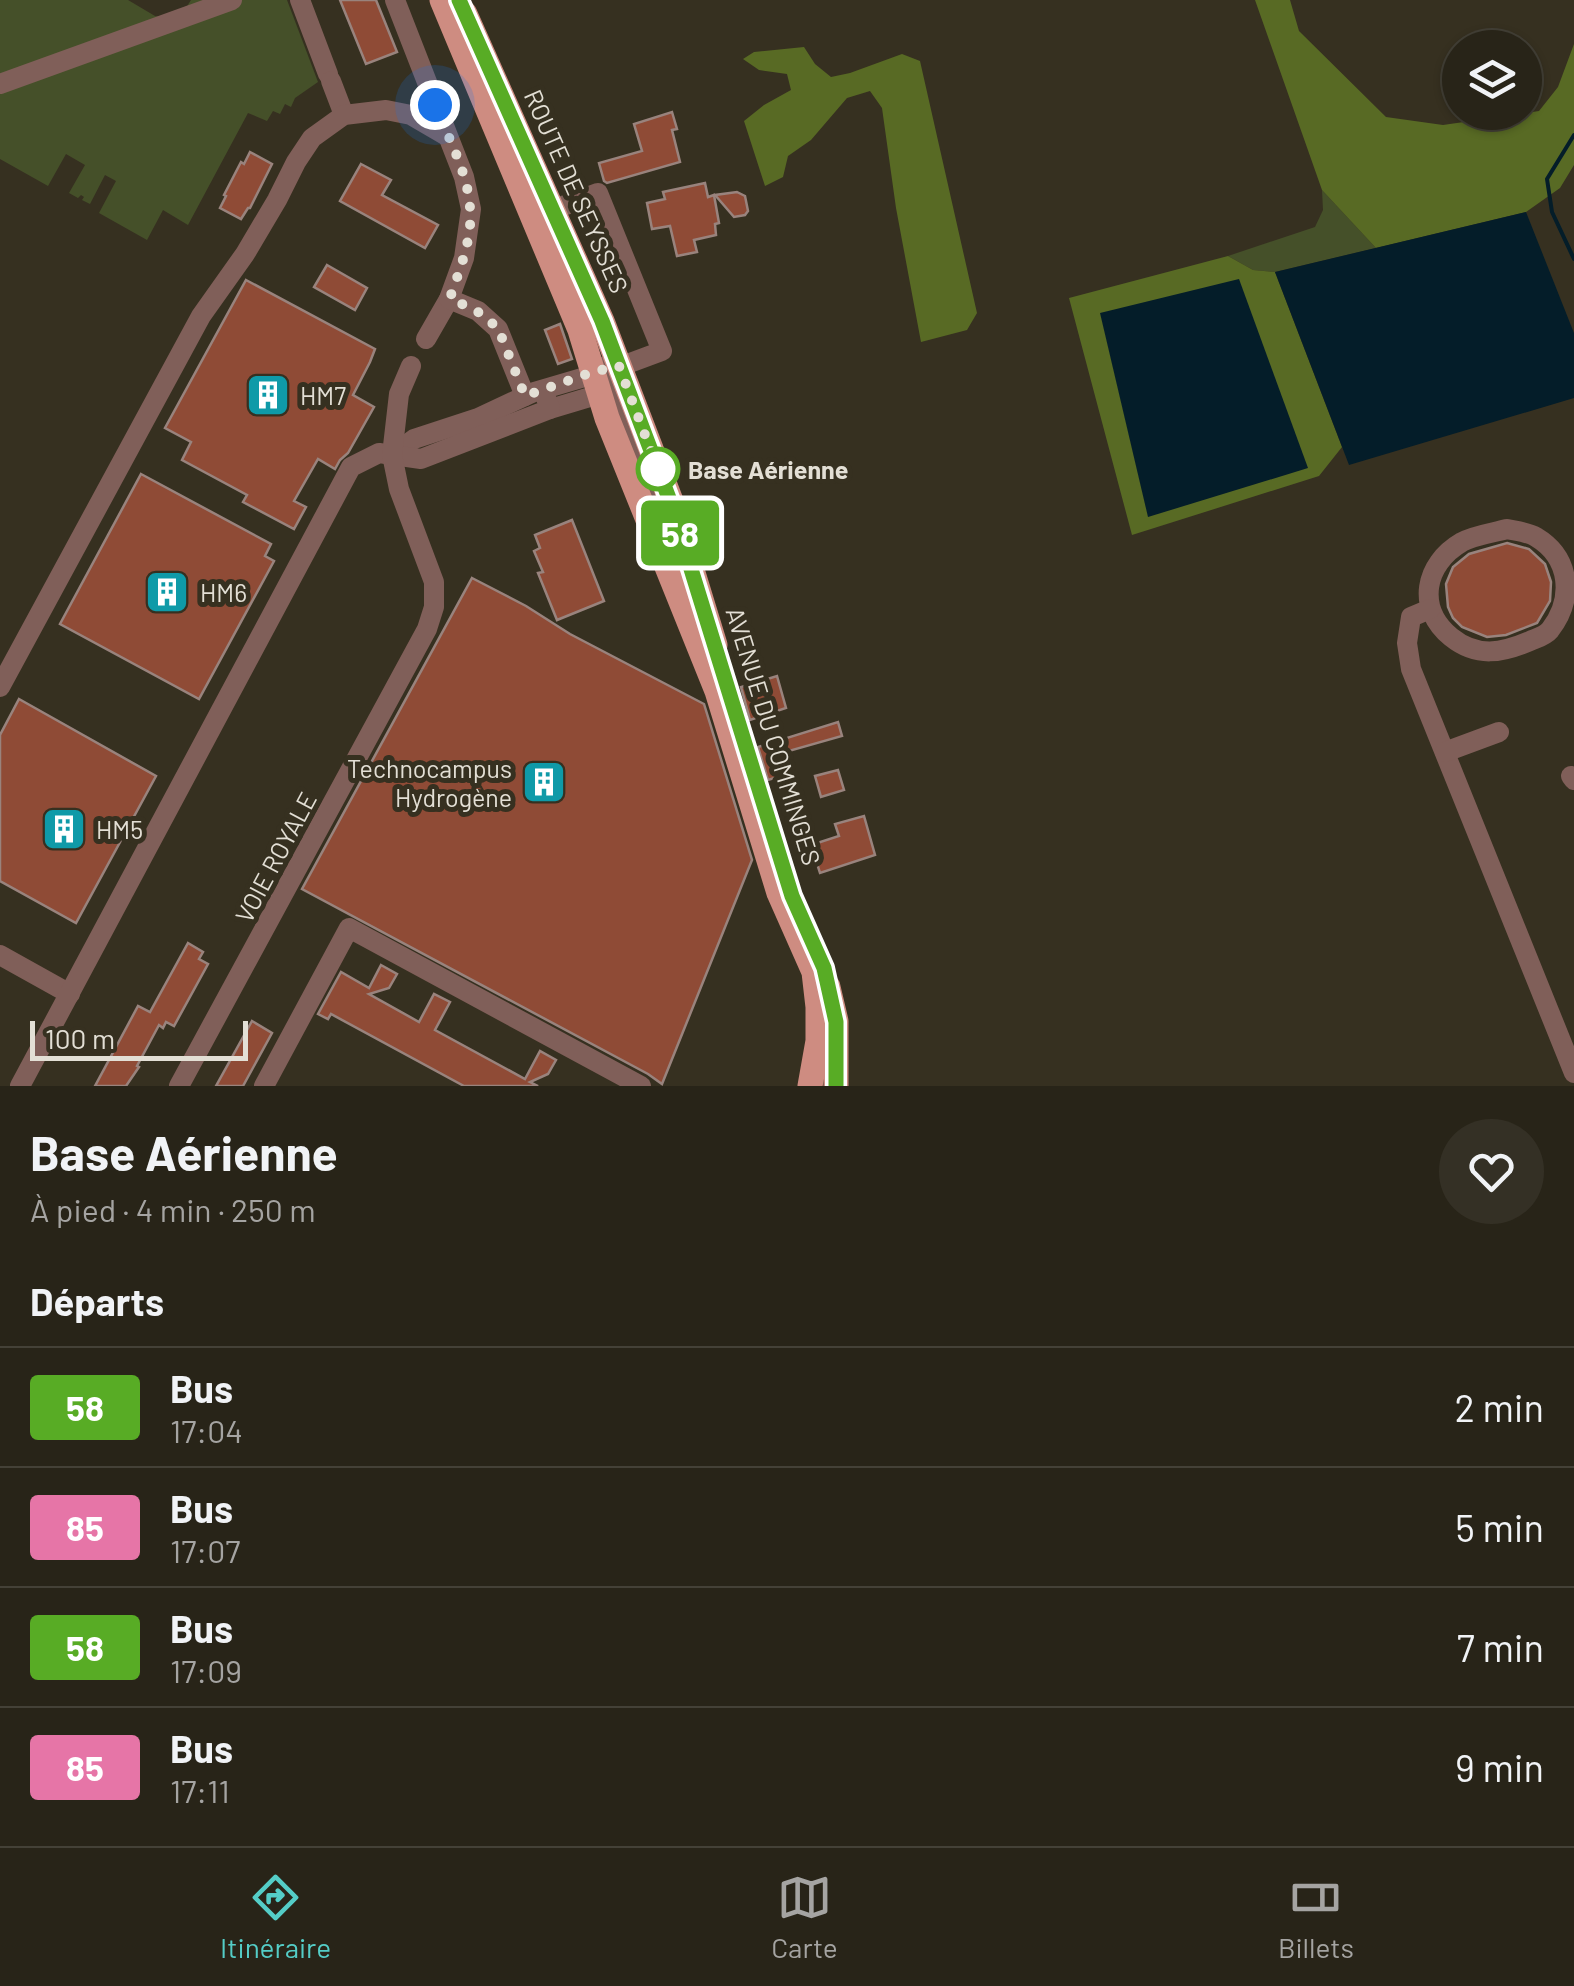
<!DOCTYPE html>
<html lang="fr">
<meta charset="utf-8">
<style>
:root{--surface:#282418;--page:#343025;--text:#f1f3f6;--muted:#a5a4a2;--line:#444137;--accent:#54cdc7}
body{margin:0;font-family:Barlow,sans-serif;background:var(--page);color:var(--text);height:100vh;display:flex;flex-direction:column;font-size:38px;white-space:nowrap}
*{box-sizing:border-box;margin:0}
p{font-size:32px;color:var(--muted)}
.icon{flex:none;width:55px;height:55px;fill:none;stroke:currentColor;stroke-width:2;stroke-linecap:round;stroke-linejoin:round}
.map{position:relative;height:1086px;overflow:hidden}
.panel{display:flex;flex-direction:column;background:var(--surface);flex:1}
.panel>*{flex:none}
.badge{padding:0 20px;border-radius:8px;font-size:35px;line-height:65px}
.buttons{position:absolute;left:1442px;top:30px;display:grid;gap:20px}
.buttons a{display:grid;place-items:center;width:100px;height:100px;border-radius:50%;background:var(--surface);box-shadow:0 2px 8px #0004,0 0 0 2px var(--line);font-size:50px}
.scale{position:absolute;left:30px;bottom:25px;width:218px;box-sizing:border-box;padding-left:10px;border:5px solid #e3dfd5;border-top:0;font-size:28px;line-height:35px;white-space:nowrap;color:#e3dfd5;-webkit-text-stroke:8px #363020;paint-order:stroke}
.you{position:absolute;width:50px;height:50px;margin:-25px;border:8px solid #fff;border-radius:50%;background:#1a73e8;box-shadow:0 0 0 15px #1a73e833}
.map>.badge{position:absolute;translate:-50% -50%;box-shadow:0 0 0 5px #fff}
h2{padding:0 30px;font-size:38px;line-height:90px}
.round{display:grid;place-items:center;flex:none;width:105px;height:105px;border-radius:52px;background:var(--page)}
.summary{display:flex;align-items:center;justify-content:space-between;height:170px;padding:0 30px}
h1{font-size:48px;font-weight:700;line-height:75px}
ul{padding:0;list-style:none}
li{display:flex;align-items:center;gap:30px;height:120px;padding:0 30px;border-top:2px solid var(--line)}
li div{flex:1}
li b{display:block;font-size:38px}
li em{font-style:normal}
li .badge{min-width:110px;font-weight:700;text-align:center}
.menu{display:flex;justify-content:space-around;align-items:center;height:140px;border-top:2px solid var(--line);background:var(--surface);font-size:28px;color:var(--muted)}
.menu a{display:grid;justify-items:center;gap:5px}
.menu .active{color:var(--accent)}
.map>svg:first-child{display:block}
.green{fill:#455029}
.forest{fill:#586a24}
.water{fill:#041d29}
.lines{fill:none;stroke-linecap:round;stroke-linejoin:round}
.stream{stroke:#041d29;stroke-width:4}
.building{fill:#8f4b36;stroke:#99837d;stroke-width:2.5}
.minor{stroke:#805f59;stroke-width:20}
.major{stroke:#ce8c81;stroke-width:25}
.line-casing{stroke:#fff;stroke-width:22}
.line{stroke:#58ac25;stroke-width:15}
.walk{stroke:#e3dfd5;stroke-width:10;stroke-dasharray:0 18}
.stop-dot{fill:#fff;stroke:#58ac25;stroke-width:5}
.labels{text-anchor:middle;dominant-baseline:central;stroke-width:10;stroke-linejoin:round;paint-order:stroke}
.street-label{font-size:25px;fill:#e3dfd5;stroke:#363020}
.poi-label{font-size:25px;fill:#e3dfd5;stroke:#363020;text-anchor:start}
.stop-label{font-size:25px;font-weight:bold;fill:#e3dfd5;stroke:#363020;text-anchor:start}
</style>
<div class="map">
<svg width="1574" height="1086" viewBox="0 0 1574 1086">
<rect width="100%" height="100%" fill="#363020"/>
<g class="green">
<polygon points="0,0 128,0 155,16 166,18 184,11 191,0 221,0 0,80"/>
<polygon points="241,0 287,0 318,82 295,98 291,107 285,104 280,114 273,111 267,121 248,113 188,225 163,210 147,240 99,213 116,181 105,175 90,204 82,200 84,197 81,195 78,198 69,193 85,165 66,154 48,186 0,159 0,88"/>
<polygon points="1322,190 1376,248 1275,272 1253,270 1228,256 1315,227 1323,210"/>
</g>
<g class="forest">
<polygon points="1255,0 1290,0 1299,31 1386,117 1443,125 1539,111 1558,87 1574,44 1574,165 1560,188 1526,212 1376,248 1322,190"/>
<polygon points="804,47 815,64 831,77 850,73 902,54 920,61 977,313 967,330 921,342 896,208 882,108 870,91 847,98 811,140 788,156 783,177 765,186 744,121 764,105 791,90 787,74 759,70 743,59 754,52"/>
<polygon points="1228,256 1253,270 1275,272 1342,447 1319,476 1132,535 1069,298"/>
</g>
<g class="water">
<polygon points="1526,212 1574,333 1574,398 1349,465 1275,272"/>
<polygon points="1239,279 1308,468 1148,517 1100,313"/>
</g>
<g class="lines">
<polyline class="stream" points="1574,135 1547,179 1552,212 1574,259"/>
</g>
<g class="building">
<polygon points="340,0 376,0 397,52 366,64"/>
<polygon points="672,112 677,129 672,130 680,162 607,183 604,181 599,163 642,151 634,124"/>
<polygon points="250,152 272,164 250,208 248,208 241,219 220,208 226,196 224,195 241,162 244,164"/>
<polygon points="361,164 391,180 382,195 438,225 425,248 340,201"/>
<polygon points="705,183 708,197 714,195 719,223 715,224 716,235 694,240 697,252 677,256 670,226 652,229 647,203 665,199 663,192"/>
<polygon points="737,192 745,196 748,211 745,215 734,217 715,195"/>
<polygon points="327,265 367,288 355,310 314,287"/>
<polygon points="246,280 375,349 370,362 353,395 374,407 348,453 340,460 335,469 318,459 294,501 306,507 294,529 243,502 247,495 182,460 191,442 165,428"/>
<polygon points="560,324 572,359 558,364 545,330"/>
<polygon points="141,474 271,544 265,556 274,561 199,699 60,624"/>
<polygon points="572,520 604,601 557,620 538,573 543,572 534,551 540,548 535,535"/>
<polygon points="1507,543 1529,549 1545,564 1551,582 1550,601 1537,623 1506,635 1487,637 1462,627 1453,618 1448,607 1446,584 1453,567 1469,554"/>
<polygon points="472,578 526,606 570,634 704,704 752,860 662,1084 648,1074 302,889"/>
<polygon points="777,676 786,708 750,720 741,687"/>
<polygon points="19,699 156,776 76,923 0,881 0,735"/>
<polygon points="838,722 842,736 785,752 791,773 768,780 758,747"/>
<polygon points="838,770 844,790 821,797 815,776"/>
<polygon points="864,816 875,855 820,873 811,845 839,836 835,824"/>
<polygon points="188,943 203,952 199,959 208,964 174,1026 166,1022 163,1028 159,1025 137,1066 139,1067 126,1086 95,1086 138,1006 150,1012"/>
<polygon points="381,965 397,974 389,988 369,994 419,1022 434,994 450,1002 435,1030 525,1079 540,1051 556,1060 548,1074 530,1082 538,1086 464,1086 331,1014 328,1019 318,1014 341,972 369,988"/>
<polygon points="252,1021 272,1033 243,1086 216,1086"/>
</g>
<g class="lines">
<g class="minor">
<polyline points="300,0 328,74"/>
<polyline points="395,0 464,177 471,209 464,258 449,299 426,339"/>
<polyline points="331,81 344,115"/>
<polyline points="0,84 232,0"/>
<polyline points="449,299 478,311 498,329 525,396"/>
<polyline points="601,367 675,548"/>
<polyline points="550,409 600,394 606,384"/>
<polyline points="392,455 414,439 478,418 534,392 619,367 662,351 598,193 552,210"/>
<path d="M 1507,529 C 1516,531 1528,532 1536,537 C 1571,558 1574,599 1550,630 C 1545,636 1537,638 1530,641 C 1502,653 1477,658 1451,637 C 1416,608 1424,564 1462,542 C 1475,535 1492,533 1507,529 Z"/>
<polyline points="1430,609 1411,617 1407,643 1411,669 1574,1073"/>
<polyline points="0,687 201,316 245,254 277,200 296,162 312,138 344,115 386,110 411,115 447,136"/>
<polyline points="1445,752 1499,732"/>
<polyline points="1571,776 1574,780"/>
<polyline points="0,955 70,994"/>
<polyline points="20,1086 351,467 379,453 421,459 550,409 543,390"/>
<polyline points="179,1086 427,629 434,607 434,582 399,489 392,455 399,394 411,366"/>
<polyline points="264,1086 349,928 641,1086"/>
</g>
<g class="major">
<polyline points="442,0 580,330 607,418 717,691 779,893 814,972 818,1007 818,1041 810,1086"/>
<polyline points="465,14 602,321 671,501 715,645"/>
<polyline points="828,987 836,1021 836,1086"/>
</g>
</g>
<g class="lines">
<g class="line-casing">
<polyline id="line" points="459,0 602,321 670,501 792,896 824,968 836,1022 836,1086"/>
</g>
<use href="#line" class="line"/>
<path class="walk" d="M 435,105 C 448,137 468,173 470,208 C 473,238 459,271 450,298 L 478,312 L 498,328 L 525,396 L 593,372 L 619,366 L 659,472 L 658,469"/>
</g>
<defs>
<g id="building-square" transform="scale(2.25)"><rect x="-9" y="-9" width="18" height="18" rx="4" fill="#0f9aa8" stroke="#363020"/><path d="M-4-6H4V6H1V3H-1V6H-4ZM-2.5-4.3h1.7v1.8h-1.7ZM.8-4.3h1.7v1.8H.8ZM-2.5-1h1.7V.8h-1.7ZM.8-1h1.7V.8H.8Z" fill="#fff"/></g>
</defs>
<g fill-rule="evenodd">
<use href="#building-square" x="268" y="395"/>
<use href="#building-square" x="167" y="592"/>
<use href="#building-square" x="544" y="782"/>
<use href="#building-square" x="64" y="829"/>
</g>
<circle class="stop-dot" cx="658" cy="469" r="20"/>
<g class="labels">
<g class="street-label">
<text transform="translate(577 191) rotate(66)">ROUTE DE SEYSSES</text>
<text transform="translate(774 736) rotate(73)">AVENUE DU COMMINGES</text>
<text transform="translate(275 857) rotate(-62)">VOIE ROYALE</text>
</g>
<g class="poi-label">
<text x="300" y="395">HM7</text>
<text x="200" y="592">HM6</text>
<text x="512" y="768" text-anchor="end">Technocampus<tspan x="512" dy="29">Hydrogène</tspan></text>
<text x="96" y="829">HM5</text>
</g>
<g class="stop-label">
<text x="688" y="469">Base Aérienne</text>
</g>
</g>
</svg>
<div class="buttons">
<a><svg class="icon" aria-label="layers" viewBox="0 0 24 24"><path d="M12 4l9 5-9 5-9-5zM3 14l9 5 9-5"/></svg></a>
</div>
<div class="scale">100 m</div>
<div class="you" style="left:435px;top:105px"></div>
<b class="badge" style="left:680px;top:533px;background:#58ac25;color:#fff">58</b>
</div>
<section class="panel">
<div class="summary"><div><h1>Base Aérienne</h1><p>À pied · 4 min · 250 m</p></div><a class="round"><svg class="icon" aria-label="heart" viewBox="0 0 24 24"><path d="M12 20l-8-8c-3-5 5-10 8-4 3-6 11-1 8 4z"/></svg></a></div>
<h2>Départs</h2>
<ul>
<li><span class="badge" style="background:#58ac25;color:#fff">58</span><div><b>Bus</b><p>17:04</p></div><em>2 min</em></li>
<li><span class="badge" style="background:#e675a7;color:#fff">85</span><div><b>Bus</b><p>17:07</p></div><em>5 min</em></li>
<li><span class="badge" style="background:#58ac25;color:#fff">58</span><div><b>Bus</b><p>17:09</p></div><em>7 min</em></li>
<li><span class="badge" style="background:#e675a7;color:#fff">85</span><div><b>Bus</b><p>17:11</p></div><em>9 min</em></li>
</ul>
</section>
<nav class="menu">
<a class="active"><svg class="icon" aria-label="directions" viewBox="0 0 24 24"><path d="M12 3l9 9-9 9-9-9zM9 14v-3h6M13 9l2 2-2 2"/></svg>Itinéraire</a>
<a><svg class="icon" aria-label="map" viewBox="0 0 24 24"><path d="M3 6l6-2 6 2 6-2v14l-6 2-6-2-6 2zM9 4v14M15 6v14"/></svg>Carte</a>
<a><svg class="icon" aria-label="tickets" viewBox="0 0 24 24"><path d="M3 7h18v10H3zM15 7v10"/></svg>Billets</a>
</nav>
